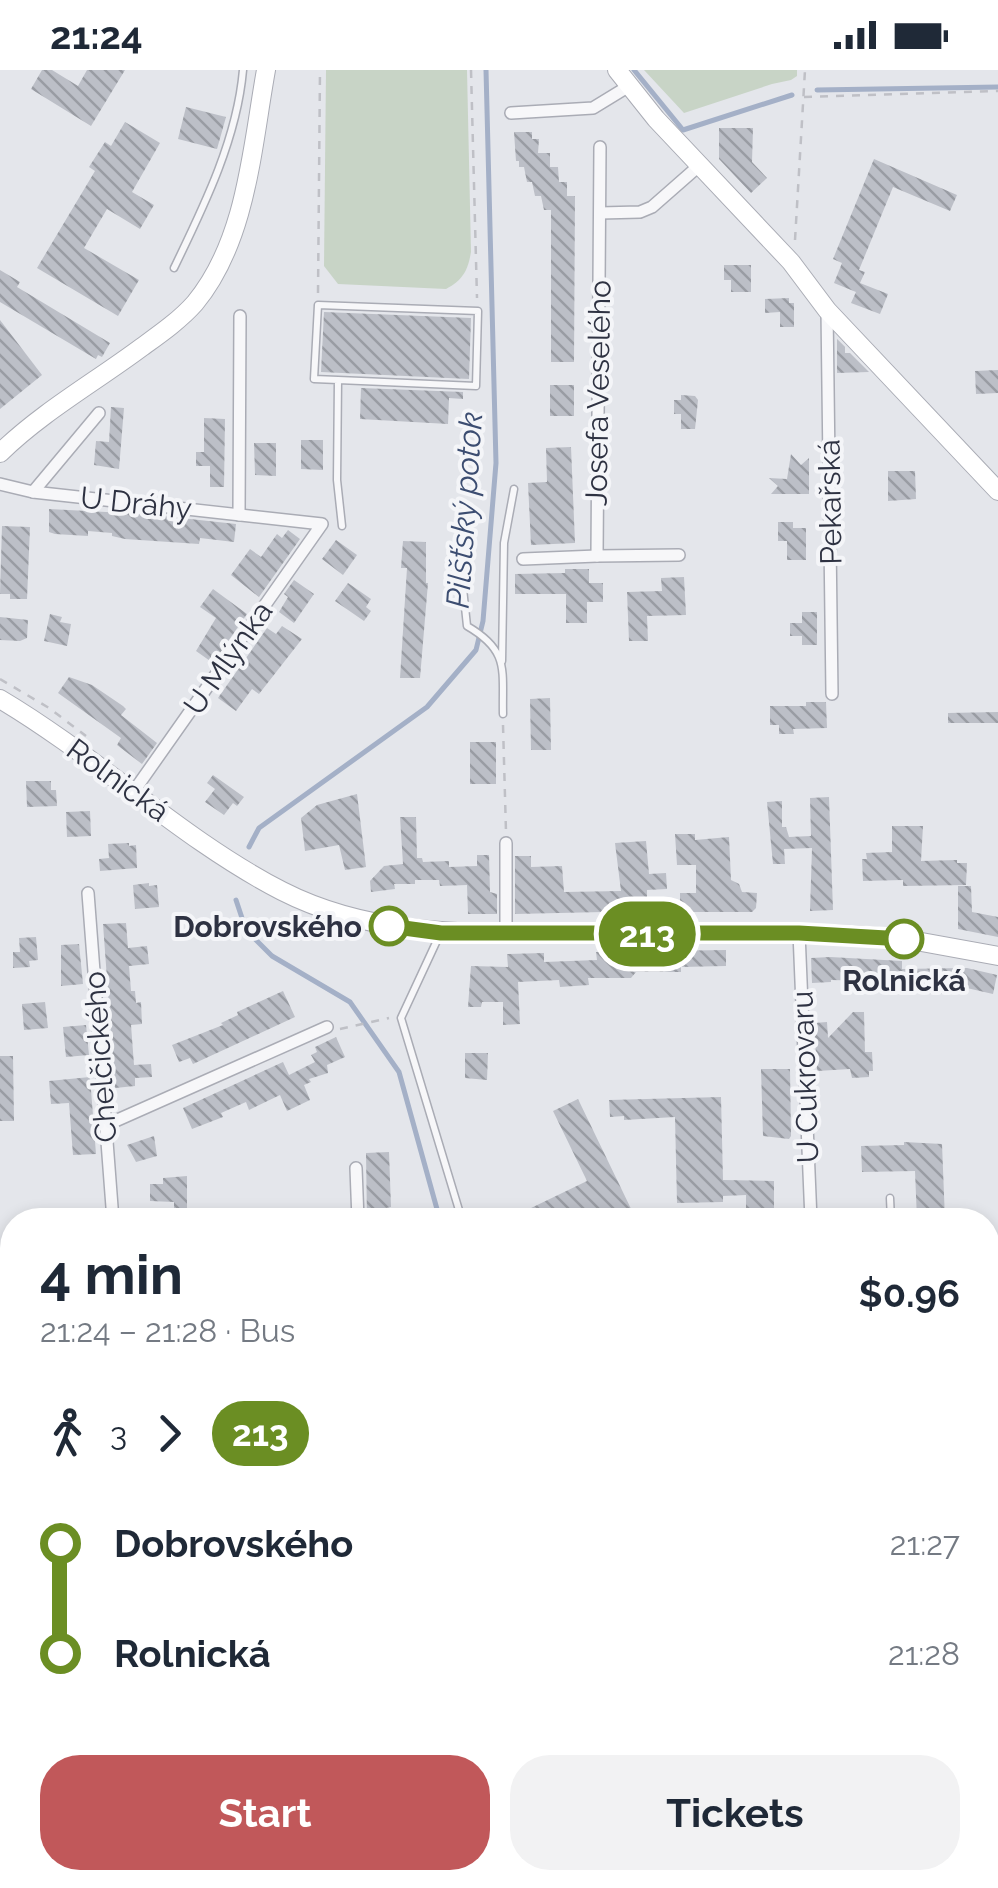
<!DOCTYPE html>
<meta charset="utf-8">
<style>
:root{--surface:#fff;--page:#f2f2f3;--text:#1f2937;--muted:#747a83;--accent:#c1585a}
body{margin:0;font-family:Raleway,sans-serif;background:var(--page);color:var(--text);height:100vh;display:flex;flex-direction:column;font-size:38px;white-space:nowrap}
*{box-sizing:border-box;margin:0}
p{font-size:32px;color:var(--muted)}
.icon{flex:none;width:55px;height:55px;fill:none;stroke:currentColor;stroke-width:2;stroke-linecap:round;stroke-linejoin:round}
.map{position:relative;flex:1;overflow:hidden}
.panel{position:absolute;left:0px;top:1138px;width:1000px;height:682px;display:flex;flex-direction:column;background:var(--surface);border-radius:40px 40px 0 0;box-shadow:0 5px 15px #0003}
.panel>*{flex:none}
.badge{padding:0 20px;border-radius:32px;font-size:35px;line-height:65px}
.map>.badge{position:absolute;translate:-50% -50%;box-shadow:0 0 0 5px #fff}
.legs{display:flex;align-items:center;gap:15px;height:110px;padding:0 40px;font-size:32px}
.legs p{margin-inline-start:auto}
.summary{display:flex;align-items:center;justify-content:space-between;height:170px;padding:0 40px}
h1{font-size:55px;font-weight:700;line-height:75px}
.primary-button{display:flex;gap:20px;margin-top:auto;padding:20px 40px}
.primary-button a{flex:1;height:115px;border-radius:40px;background:var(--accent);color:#fff;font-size:40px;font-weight:700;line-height:115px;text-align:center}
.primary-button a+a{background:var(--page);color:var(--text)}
ul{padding:0 40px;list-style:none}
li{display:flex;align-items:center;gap:35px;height:110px;font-size:38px}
li i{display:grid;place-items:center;width:15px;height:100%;margin:0 12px;background:currentColor}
li i::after{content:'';width:25px;height:25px;margin:-12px;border:8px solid;border-radius:50%;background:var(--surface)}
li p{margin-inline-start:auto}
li:first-child i{background:linear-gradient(#0000 50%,currentColor 0)}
li:last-child i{background:linear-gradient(currentColor 50%,#0000 0)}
.status{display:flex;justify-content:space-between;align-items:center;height:70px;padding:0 50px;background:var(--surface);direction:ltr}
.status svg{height:28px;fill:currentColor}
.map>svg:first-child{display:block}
.green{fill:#c8d4c6}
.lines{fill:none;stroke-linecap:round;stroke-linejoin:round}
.stream{stroke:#a4b0c7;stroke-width:5}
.building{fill:url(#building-back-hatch)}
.lane-casing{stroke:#aaacb5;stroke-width:9}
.street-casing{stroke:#aaacb5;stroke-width:14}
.secondary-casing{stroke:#aaacb5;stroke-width:20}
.path{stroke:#bfc0c6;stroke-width:2.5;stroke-dasharray:8 8;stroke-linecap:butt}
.lane{stroke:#f7f7f9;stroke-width:6}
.street{stroke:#f7f7f9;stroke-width:11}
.secondary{stroke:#fff;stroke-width:18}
.line-1-casing{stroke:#fff;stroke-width:22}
.line-1{stroke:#6b8e23;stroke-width:15}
.stop-1-dot{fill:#fff;stroke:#6b8e23;stroke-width:5}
.labels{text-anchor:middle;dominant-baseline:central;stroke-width:8;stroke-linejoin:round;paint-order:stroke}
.street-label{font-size:30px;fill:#2e3242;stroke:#f4f5f8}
.stop-label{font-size:30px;font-weight:bold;fill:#2e3242;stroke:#f4f5f8;text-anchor:end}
.water-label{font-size:32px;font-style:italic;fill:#3c4d71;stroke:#f4f5f8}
</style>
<div class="status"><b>21:24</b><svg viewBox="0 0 49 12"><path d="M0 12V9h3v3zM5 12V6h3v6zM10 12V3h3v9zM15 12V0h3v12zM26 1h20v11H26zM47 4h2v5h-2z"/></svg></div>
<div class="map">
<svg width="998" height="1818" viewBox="0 0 998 1818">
<defs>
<pattern id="building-back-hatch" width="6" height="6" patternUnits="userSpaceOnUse" patternTransform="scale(2.5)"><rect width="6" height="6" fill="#bcbfc7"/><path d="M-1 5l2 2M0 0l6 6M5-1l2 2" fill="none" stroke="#999ca3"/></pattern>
</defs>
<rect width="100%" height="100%" fill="#e4e6eb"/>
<g class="green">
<path d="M 326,0 L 467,0 L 471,182 C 468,200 463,210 446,219 L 338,214 L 324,196 Z"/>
<polygon points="644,0 797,0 797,6 791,10 772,14 684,43"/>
</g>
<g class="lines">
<g class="stream">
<polyline points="634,0 683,60 792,25"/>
<polyline points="817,20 998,17"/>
<polyline points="249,777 259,758 427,637 476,580 483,551 496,393 486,0"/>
<polyline points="236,830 246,860 272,886 350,932 399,1002 440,1150"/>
</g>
</g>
<g class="building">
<polygon points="42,0 52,0 78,16 87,0 125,0 91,56 31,19"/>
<polygon points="186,37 226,47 217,79 178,69"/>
<polygon points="125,52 160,73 132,122 154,135 140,159 107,139 84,178 139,210 118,246 37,198 95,101 89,97 105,72 111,76"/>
<polygon points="719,58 753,58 752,92 767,108 751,123 719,89"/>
<polygon points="514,62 532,62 532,69 539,69 538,83 550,83 550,97 558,97 559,112 567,112 567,126 575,126 574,292 551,292 551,140 544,140 541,126 535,126 532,112 527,112 524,97 519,97 519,91 516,91"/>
<polygon points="874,89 957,125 950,141 893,117 859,200 865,202 860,213 888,224 880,244 851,233 856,222 834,213 842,193 833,189"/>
<polygon points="724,195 751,195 751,222 731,222 731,210 724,210"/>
<polygon points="0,200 20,212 17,217 110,273 102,287 98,285 96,289 0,232"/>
<polygon points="789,228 789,233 794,233 794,257 780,257 780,242 765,243 765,229"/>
<polygon points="324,242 471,248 469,309 321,302"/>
<polygon points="0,250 42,305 0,339"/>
<polygon points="837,269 845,277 845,283 850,283 869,302 837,303"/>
<polygon points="998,300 998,323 976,324 975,301"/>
<rect x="550" y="315" width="24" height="31"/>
<polygon points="361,318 463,322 463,329 449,328 448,354 360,349"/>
<polygon points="681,325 695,326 698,330 695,359 681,359 681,344 674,344 674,330 681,330"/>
<polygon points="111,337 124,338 119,399 94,395 96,371 109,372"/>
<polygon points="204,348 225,349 224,417 210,417 210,396 196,396 196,382 204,382"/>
<polygon points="301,370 323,370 323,400 301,399"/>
<polygon points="254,373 276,373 276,406 255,405"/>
<polygon points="571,377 575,473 531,475 528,413 547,412 546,378"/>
<polygon points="791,384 801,395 809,388 809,424 771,424 778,416 769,408 787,409"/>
<polygon points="888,401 915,401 916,429 888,431"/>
<polygon points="49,439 144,444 236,454 234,472 200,468 199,474 125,469 112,466 112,463 88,461 88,466 55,464 49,462"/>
<polygon points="778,452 793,452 793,458 806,458 806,490 787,490 787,471 778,471"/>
<polygon points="2,456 30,457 27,529 10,529 10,524 0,524"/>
<polygon points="288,460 300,469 259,527 231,505 250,479 261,487 277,464 282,468"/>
<polygon points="336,470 357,485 343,505 322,489"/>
<polygon points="403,471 426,472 426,513 428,513 420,608 400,608 407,498 401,498"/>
<polygon points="565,499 589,499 589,513 603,513 603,532 587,532 587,553 566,553 566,524 515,524 515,504 565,503"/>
<polygon points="684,507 686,545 647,546 648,571 629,571 627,522 662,521 661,508"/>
<polygon points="294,510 314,524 294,553 279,542 288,527 284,524"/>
<polygon points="348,513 371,529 366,537 371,541 364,551 335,531"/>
<polygon points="213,519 247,544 213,593 196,581 216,548 200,537"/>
<polygon points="802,542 817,542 817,575 802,575 802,566 790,566 790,553 802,553"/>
<polygon points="50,544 62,547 60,552 71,554 67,576 44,571"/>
<polygon points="0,547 28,550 27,568 20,571 0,570"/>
<polygon points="282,556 302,569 259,624 252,619 236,641 218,628 267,558 276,564"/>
<polygon points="69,607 92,615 123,636 126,639 121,645 157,673 142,694 117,675 121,668 58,623"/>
<polygon points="550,628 551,680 531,680 530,629"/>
<polygon points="806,632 826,632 827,658 793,659 794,664 779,664 779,655 770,655 770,636 806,636"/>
<polygon points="998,642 998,653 948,653 948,643"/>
<rect x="470" y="672" width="26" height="42"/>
<polygon points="213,705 244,727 237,736 233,733 224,745 205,732 215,719 207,713"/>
<polygon points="26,711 51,711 51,720 56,720 57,736 27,737"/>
<polygon points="357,724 366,797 345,800 339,775 305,781 301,748 317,735"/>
<polygon points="829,727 833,840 810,841 812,778 784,779 785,794 773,794 767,732 782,731 782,757 786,757 789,767 811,766 810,728"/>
<polygon points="90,741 91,766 67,767 66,742"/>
<polygon points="400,747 416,747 417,788 422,788 423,792 449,791 449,797 477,796 477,785 489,785 490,822 497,824 497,844 468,844 467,815 440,816 439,810 415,810 415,814 394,814 395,819 371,822 370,811 384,796 403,794"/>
<polygon points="892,756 923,756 921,791 957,790 957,793 967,793 966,815 903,816 903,810 863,811 862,789 867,789 866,783 892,782"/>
<polygon points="675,764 695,764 695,770 729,767 731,810 739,814 742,822 757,823 756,838 752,842 680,842 680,823 696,823 696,795 677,795"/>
<polygon points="646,771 649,804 666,803 667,819 647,820 647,841 515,844 515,786 531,786 531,797 562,796 564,822 621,821 615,773"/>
<polygon points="129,773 129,776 136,775 137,798 100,801 99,789 109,788 108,774"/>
<polygon points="149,813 149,816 157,815 159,837 135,839 133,815"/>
<polygon points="958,816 971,816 972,842 998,847 998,867 958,859"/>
<polygon points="126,853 128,878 147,876 149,894 129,896 131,921 135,921 136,933 141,932 142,954 131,955 134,995 151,994 152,1007 135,1008 135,1016 115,1018 103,854"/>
<polygon points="36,867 38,890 29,891 30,897 13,898 13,882 20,882 19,868"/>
<polygon points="79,874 83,914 61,916 61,875"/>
<polygon points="726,880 726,896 681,897 681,902 636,902 631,908 588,908 589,915 560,917 559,910 518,912 520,954 503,955 503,932 482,932 481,937 468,937 471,896 508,897 507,884 544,883 544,892 597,890 596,882"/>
<polygon points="830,887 902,891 902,899 967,898 997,905 993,924 958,916 958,924 919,924 919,912 831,910 831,912 812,913 811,888"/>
<polygon points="283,921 295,947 193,994 190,988 179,992 172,975 223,955 221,953 238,945 237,942"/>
<polygon points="45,932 48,958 24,960 22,934"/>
<polygon points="853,942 864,942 865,982 872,982 873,1001 869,1001 869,1007 852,1008 850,999 817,1001 814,953 827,952 828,968"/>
<polygon points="86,955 89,985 66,987 63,957"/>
<polygon points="336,967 345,987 327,995 328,1003 309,1009 311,1012 304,1015 310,1030 287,1041 280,1025 249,1040 246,1032 221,1043 223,1047 192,1059 183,1038 283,992 289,1005 315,992 311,985 317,982 315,977"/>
<polygon points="465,983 488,983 487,1010 465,1008"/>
<polygon points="0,986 13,986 14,1051 0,1051"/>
<polygon points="761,999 790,999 791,1066 789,1069 763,1066"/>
<polygon points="90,1007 96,1084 73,1085 69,1033 51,1034 49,1011"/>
<polygon points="721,1027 723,1110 774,1111 774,1150 746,1150 746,1125 723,1126 723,1132 677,1133 675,1047 624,1050 624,1046 610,1047 609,1030"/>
<polygon points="578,1029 634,1145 624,1150 534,1150 529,1139 587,1111 553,1041"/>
<polygon points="154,1066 157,1086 136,1092 127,1075"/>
<polygon points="904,1072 942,1074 945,1150 917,1150 915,1101 862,1102 861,1076 904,1075"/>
<polygon points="389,1082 391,1137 386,1138 385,1150 367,1150 366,1083"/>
<polygon points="187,1106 187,1149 174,1149 174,1132 150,1131 150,1114 163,1114 163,1108"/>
</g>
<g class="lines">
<g class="lane-casing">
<g id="lane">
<path d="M 174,198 C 204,136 237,69 243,0"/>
<polyline points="338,310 476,316 478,241 318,235 314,309 338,310 337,410 342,456"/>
<path d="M 458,471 L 467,556 C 510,581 502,600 503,644"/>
<polyline points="502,591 504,473 514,419"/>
<polyline points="440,864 401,948 462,1150"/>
<polyline points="890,1128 891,1150"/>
<polyline points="988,1545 998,1544"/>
<polyline points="988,1647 998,1647"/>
</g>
</g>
<g class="street-casing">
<g id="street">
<polyline points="511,43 593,38 629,16"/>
<polyline points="600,77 597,486 679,485"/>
<polyline points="600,143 640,142 652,137 701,94"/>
<polyline points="827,240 832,624"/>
<polyline points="0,414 33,422 322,454 134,721"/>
<polyline points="33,422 99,343"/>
<polyline points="239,445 240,246"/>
<polyline points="523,489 597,486"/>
<polyline points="506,773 506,863"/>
<polyline points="88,823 113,1150"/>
<polyline points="799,863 811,1150"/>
<polyline points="104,1056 327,957"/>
<polyline points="356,1098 358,1150"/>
<polyline points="0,1240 12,1240"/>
<polyline points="988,1346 998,1353"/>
<polyline points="0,1623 12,1623"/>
<polyline points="404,1808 404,1818"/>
<polyline points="301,1818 309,1808"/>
</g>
</g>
<g class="secondary-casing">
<g id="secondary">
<polyline points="617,0 656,49 791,192 827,240 998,421"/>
<path d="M 0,383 C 42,342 95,312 142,277 C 160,264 180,250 195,233 C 247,170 252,77 266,0"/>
<path d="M 0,629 C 98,687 181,769 282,821 C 376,869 477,863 579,863 C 670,864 761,862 852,865 L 905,869 L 998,886"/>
</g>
</g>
<g class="path">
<polyline points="471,0 477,228"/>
<polyline points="804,27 998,21"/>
<polyline points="795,170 805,0"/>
<polyline points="318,223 320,0"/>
<polyline points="0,609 49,638 86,666"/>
<polyline points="503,655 506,762"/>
<polyline points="340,959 389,948"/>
<polyline points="0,1770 12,1771"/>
<polyline points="458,1808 479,1818"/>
<polyline points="670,1808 680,1818"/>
<polyline points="688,1818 695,1808"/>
</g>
<use href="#lane" class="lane"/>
<use href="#street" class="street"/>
<use href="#secondary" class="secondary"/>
</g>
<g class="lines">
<g class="line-1-casing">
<polyline id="line-1" points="389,856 441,863 799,863 904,869"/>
</g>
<use href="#line-1" class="line-1"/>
</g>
<g class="stop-1-dot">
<circle cx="389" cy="856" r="18"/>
<circle cx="904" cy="869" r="18"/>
</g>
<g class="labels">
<g class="street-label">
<text transform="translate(598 323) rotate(-89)">Josefa Veselého</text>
<text transform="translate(830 432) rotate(-91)">Pekařská</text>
<text transform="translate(136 433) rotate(6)">U Dráhy</text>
<text transform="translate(228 588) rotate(-55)">U Mlýnka</text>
<text transform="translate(118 710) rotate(36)">Rolnická</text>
<text transform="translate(100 987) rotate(-94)">Chelčického</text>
<text transform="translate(805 1007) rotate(-92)">U Cukrovaru</text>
</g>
<g class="stop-label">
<text x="362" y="856">Dobrovského</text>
<text x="904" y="910" text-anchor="middle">Rolnická</text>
</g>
<g class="water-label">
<text transform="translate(464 440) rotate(-86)">Pilšťský potok</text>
</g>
</g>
</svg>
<b class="badge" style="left:647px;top:864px;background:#6b8e23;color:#fff">213</b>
<section class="panel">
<div class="summary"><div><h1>4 min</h1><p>21:24 – 21:28 · Bus</p></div><b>$0.96</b></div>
<div class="legs"><svg class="icon" aria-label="walk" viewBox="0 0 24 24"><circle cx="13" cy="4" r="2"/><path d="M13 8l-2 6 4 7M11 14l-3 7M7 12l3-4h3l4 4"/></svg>3<svg class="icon" aria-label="forward" viewBox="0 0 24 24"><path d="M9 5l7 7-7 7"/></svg><b class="badge" style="background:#6b8e23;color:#fff">213</b></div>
<ul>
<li><i style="color:#6b8e23"></i><b>Dobrovského</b><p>21:27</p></li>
<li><i style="color:#6b8e23"></i><b>Rolnická</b><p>21:28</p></li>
</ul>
<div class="primary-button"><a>Start</a><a>Tickets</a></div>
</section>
</div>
